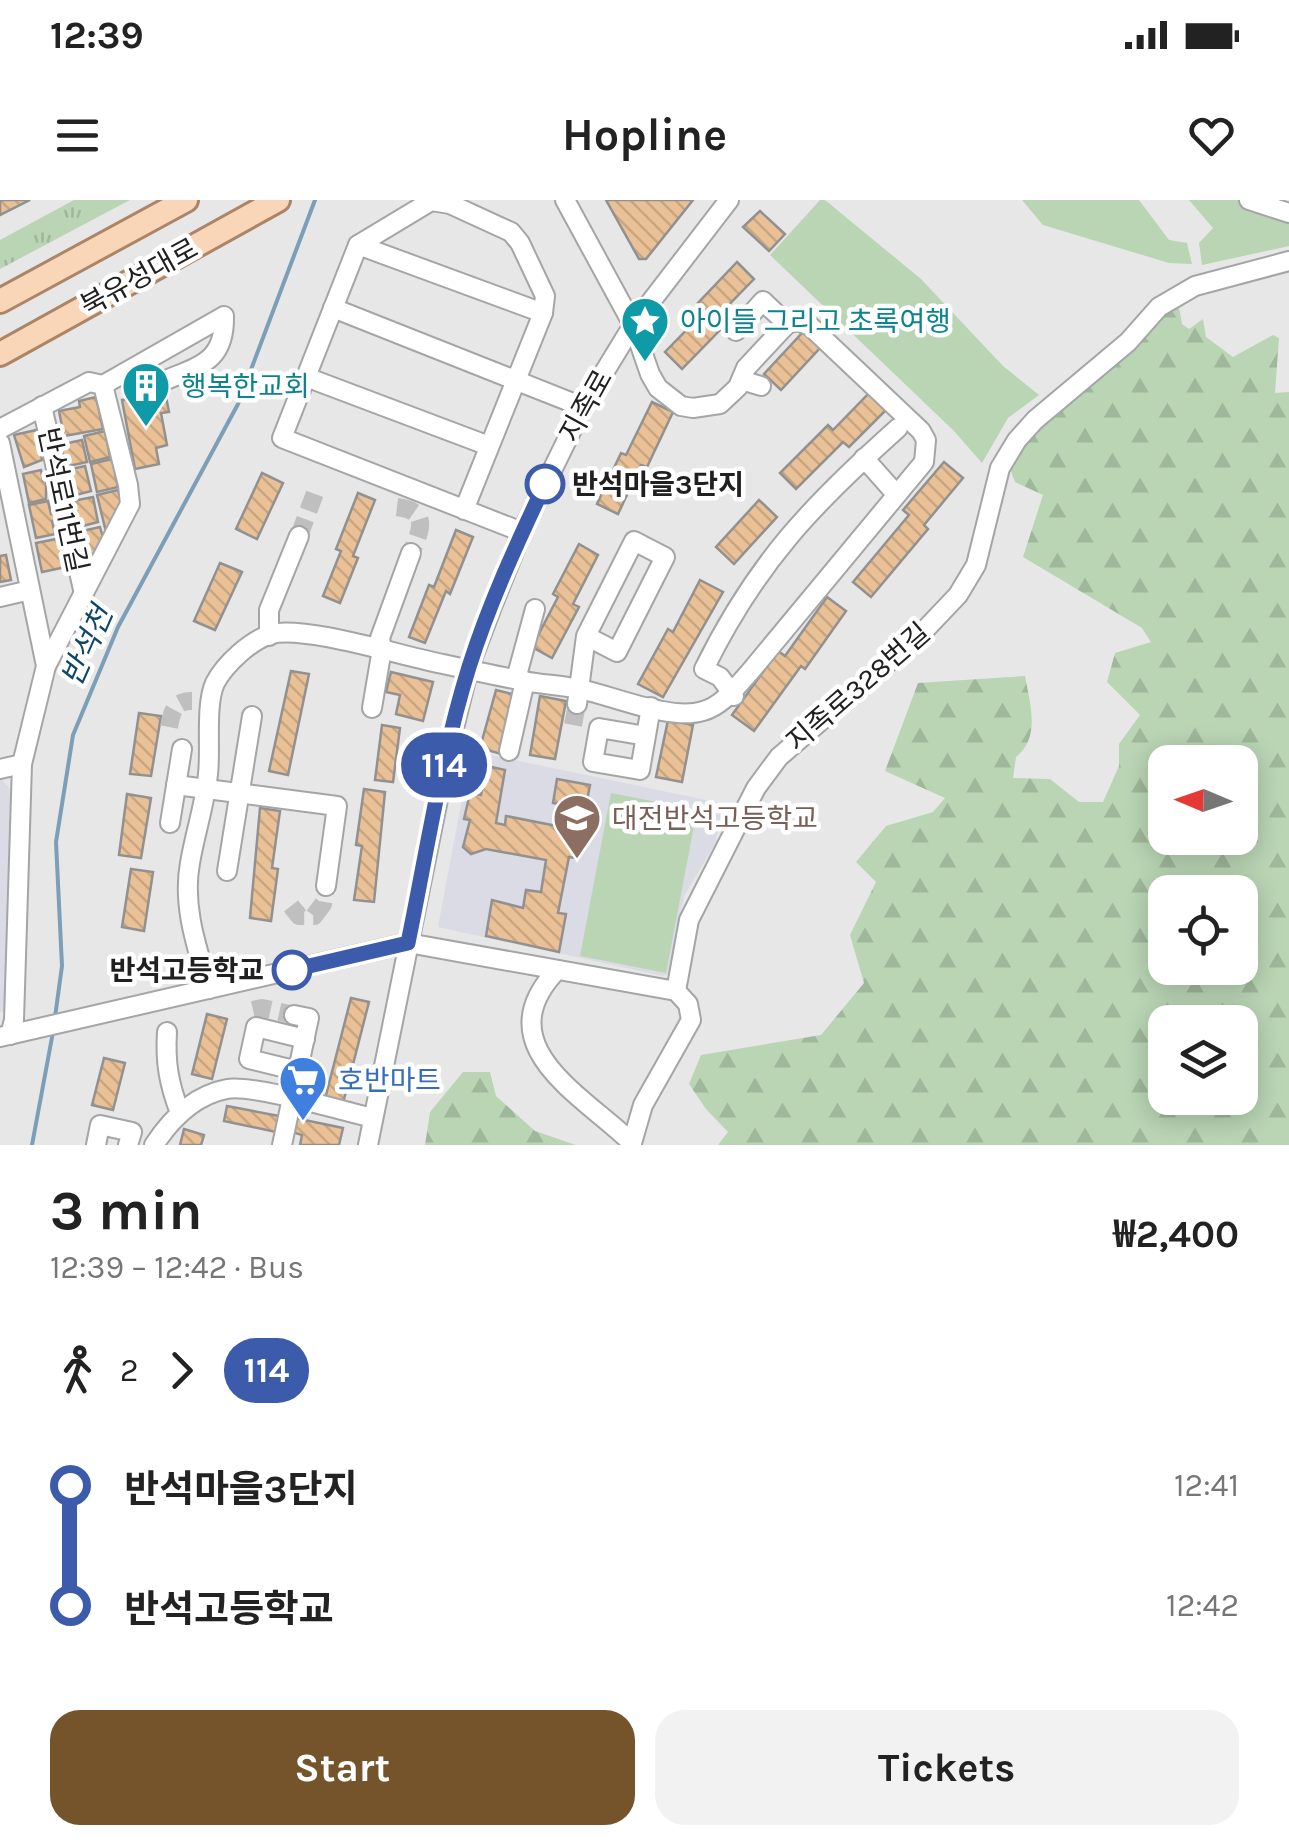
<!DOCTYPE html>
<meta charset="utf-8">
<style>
:root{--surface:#fff;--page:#f2f2f2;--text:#222;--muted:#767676;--accent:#75542b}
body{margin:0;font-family:Karla,"Noto Sans KR",sans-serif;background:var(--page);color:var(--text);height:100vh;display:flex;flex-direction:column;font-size:38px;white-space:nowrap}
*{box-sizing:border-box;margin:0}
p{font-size:32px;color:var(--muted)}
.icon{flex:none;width:55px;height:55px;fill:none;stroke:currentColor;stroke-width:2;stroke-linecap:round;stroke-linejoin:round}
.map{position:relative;height:945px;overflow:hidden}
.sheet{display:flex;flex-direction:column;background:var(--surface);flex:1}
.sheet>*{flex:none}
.badge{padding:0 20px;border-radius:32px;font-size:35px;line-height:65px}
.needle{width:65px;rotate:272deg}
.buttons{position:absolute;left:1148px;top:545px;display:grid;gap:20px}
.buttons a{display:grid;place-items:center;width:110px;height:110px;border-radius:20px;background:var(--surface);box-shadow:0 5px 25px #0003;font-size:50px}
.map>.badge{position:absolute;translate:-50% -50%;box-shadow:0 0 0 5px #fff}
.legs{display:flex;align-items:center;gap:15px;height:110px;padding:0 50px;font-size:32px}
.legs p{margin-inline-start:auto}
.head{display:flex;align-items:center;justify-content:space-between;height:170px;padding:0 50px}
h1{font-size:55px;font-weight:700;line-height:75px}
.primary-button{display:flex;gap:20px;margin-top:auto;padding:20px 50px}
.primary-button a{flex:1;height:115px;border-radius:30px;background:var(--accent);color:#fff;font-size:40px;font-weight:700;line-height:115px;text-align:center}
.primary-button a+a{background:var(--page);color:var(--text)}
ul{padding:0 50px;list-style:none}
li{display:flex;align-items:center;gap:35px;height:120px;font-size:38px}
li i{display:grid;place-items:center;width:15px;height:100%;margin:0 12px;background:currentColor}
li i::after{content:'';width:25px;height:25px;margin:-12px;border:8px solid;border-radius:50%;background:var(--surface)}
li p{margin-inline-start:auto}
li:first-child i{background:linear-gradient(#0000 50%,currentColor 0)}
li:last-child i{background:linear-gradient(currentColor 50%,#0000 0)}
.status{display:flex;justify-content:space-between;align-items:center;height:70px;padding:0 50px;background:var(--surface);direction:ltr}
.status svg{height:28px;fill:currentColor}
header{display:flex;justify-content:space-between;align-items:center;height:130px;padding:0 50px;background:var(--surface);font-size:45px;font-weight:700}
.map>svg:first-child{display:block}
.built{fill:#dadbe4}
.grass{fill:url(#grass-tufts)}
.forest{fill:url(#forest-firs);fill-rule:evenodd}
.park{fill:#b9d5b4}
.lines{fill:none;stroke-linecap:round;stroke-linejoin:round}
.stream{stroke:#7c9eb7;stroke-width:4}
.building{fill:url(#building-back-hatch);stroke:#929190;stroke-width:2.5}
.minor-tunnel{stroke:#bfbfc0;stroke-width:18;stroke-dasharray:18 9;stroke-linecap:butt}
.minor-casing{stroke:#a4a5a6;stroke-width:22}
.major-casing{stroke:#ac8566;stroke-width:28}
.minor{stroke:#fff;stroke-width:18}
.major{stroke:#fad6b9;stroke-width:22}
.line-1-casing{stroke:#fff;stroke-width:22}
.line-1{stroke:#3d5bab;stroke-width:15}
.stop-1-dot{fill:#fff;stroke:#3d5bab;stroke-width:5}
.labels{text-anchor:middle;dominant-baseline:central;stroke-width:9;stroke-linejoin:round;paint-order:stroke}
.street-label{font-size:28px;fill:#202020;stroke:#fff}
.culture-label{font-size:28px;fill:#0d838f;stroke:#fff;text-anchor:start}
.stop-label{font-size:28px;font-weight:bold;fill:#202020;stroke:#fff;text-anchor:start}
.education-label{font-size:28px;fill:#785e54;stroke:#fff;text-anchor:start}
.shop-label{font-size:28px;fill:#366cbe;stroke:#fff;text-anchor:start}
.water-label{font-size:30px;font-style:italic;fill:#0c476a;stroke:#fff}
</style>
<div class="status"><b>12:39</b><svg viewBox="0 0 49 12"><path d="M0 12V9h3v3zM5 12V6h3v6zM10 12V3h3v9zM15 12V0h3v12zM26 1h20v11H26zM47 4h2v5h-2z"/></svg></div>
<header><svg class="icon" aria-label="menu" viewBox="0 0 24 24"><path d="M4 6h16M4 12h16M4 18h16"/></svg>Hopline<svg class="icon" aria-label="heart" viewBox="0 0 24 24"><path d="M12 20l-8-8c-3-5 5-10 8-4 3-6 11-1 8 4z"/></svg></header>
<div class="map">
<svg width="1289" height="945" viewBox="0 0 1289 945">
<defs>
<pattern id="grass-tufts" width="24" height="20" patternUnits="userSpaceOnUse" patternTransform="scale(2.5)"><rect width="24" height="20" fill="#b9d5b4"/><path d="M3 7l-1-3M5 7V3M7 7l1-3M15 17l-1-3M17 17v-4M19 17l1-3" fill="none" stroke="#9fb79a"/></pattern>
<pattern id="forest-firs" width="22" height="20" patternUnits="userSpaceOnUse" patternTransform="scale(2.5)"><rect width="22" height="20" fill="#b9d5b4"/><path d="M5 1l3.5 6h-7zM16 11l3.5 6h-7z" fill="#9fb79a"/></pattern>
<pattern id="building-back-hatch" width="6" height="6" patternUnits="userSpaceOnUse" patternTransform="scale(2.5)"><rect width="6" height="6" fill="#eac197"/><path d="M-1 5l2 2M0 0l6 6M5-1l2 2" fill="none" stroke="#c8a682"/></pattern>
</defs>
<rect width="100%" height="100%" fill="#e7e7e8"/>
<g class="built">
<polygon points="471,551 725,604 715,644 684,696 668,774 663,776 438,727"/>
<polygon points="0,578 10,589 6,811 0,812"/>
</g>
<polygon class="grass" points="74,0 130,0 0,69 0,40"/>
<g class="forest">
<path d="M 1178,102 L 1182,124 L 1189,129 L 1203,119 L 1206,137 L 1233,157 L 1273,135 L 1279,138 L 1275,193 L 1289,192 L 1289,945 L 718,945 L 728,932 L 706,909 L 689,884 L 701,855 L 821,835 L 864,783 L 850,735 L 876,682 L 856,662 L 886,626 L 933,612 L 945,598 L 885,571 L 918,483 L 1025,476 C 1030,504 1041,537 1016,557 L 1013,578 L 1050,579 L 1079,602 L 1103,602 L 1119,566 L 1119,544 L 1140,515 L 1107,482 L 1115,453 L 1151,442 L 1142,428 L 1023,357 L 1043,295 L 1015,282 L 1010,269 L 1035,229 ZM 1165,562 L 1240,562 L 1240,638 L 1165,638 ZM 1165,692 L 1240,692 L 1240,768 L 1165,768 ZM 1165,822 L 1240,822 L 1240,898 L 1165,898 Z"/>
<polygon points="463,872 490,872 496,896 535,931 576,945 425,945 430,912"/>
</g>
<g class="park">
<polygon points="820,0 825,0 921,79 1003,166 1039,195 1008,218 982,263 954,231 770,55"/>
<polygon points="1022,0 1139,0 1169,40 1187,43 1192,64 1169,63 1043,25"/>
<polygon points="1189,0 1248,0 1289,12 1289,46 1202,65 1199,43 1213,28"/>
<polygon points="611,593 697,610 666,773 580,756"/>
</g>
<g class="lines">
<g class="stream">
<polyline points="55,817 62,766 56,642 73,535 118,427 238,204 315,0"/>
<polyline points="32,945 53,832"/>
</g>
</g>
<g class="building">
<polygon points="0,0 30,0 0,15"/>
<polygon points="606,0 693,0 646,59 639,59"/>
<polygon points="760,11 785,34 769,51 743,27"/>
<polygon points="737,62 754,79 715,119 723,127 682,169 665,152 706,110 698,103"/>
<polygon points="803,132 820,148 781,190 764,174"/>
<polygon points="873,189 890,206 849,247 843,242 796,289 780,273 828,225 833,230"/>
<polygon points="165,192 169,212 161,213 167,245 156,248 159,264 135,269 122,200"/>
<polygon points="96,197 103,229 64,236 59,211 80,207 79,201"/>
<polygon points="652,202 673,212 647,267 641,265 618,314 597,304 621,253 626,255"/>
<polygon points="36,230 42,260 24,267 14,235"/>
<polygon points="105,231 110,257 90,262 84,236"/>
<polygon points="82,240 87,262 64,267 59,245"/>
<polygon points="112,259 118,287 97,292 91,264"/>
<polygon points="944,262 963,278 924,325 928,329 871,397 853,382 909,315 903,310"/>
<polygon points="85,266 91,291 72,296 67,270"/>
<polygon points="41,270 43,281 46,280 46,299 29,303 23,274"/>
<polygon points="262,273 283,283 257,339 236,329"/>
<polygon points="118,290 121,303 106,332 97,295"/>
<polygon points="358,293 375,300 353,356 358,358 340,403 323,396 341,351 336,349"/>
<polygon points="93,297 98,322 79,327 73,301"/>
<polygon points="759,300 777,317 734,364 716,347"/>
<polygon points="48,301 51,314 56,313 57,320 52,321 55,334 36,338 29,305"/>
<polygon points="100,327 104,341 96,353 84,356 78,332"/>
<polygon points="456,330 473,337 450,394 446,391 425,443 409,437 429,385 434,387"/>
<polygon points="61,338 66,367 42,372 36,343"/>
<polygon points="579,344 598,355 573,404 579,407 552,458 532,447 558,397 553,394"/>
<polygon points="6,355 11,380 0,382 0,356"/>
<polygon points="220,363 242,372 215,430 194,421"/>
<polygon points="700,380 723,392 663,497 638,484 668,429 673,432"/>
<polygon points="827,397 846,411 805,469 801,466 754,531 732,515 778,451 785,456"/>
<polygon points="291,471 309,474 288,575 269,571"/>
<polygon points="391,472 433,482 423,521 396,514 400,495 386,492"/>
<polygon points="496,490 516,495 501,554 480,548"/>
<polygon points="540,496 566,501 555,559 530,555"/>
<polygon points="139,513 161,516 151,576 130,574"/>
<polygon points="668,520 693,525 682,582 656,577"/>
<polygon points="382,525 400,528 393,582 375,580"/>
<polygon points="487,566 505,570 496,623 505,625 506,616 562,627 566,605 553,603 557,579 590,585 576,658 569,657 558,713 566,714 559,752 486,736 492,700 523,708 526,690 541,692 546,660 486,649 471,654 463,647 470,620 464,619 470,593 481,595"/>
<polygon points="364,589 385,592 374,702 354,700 362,646 356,645"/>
<polygon points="127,594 151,598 141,658 119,655"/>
<polygon points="260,608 280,611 272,668 278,669 271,721 250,718"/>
<polygon points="131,669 153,672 144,731 122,727"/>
<polygon points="351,798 369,802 342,907 324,903"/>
<polygon points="207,814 227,819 212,879 192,874"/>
<polygon points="104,858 125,863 113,910 92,905"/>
<polygon points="227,906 279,916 276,932 224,921"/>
<polygon points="295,918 343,928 339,945 300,945 302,935 292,932"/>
<polygon points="184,929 204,935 201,945 180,945"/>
</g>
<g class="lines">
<g class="minor-tunnel">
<path d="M 397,307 C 430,311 421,330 411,353"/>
<polyline points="299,336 315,293"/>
<polyline points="573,525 577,504"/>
<path d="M 169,527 C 172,511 174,501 192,501"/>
<polyline points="291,706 299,716 314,716 323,704 326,686"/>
<polyline points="253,810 262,808 294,815"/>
</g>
<g class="minor-casing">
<g id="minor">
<polyline points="1249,0 1289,13"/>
<polyline points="358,45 543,113"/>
<polyline points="333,108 583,207"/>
<polyline points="736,131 763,101 787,124"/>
<polyline points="306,177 489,246"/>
<polyline points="741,180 761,186"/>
<path d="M 103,185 L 224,116 C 225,160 202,165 166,180"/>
<polyline points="42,206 84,394"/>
<polyline points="0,229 89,182 103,185 128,285 130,304 46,466"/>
<polyline points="0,243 46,466 22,564 14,820 10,835"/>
<polyline points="864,258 896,294"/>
<polyline points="464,310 543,113 545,96 520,43 511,32 450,4 431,1 358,45 282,238 522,332"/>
<polyline points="0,397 30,390"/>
<polyline points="269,436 269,410 299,336"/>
<polyline points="516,479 535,409"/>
<path d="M 734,496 L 720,477 L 704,469 C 756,363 812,305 898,228"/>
<polyline points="577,504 586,436 634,341 665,357 617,452 586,436"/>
<polyline points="372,508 382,449 380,438 411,353"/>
<polyline points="646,536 599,528 593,562 640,570 651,507"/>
<polyline points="509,551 525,481"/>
<polyline points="0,569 22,564"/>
<polyline points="176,585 337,606 326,686"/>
<polyline points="170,623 182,549"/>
<polyline points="227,671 252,516"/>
<path d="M 557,770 C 485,846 583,895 632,943"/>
<path d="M 209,789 C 197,748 182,706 190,663 C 195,633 205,604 208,574 C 211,549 205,505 215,483 C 225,464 250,441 271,434 C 305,425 405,457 443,464 C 470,470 497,476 524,481 C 544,485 564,485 584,490 C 615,497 672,521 703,511 C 722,506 736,487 749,473 L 924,262 L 926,240 L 921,231 L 810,126 L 798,121 L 787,124 L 746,168 L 738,187 L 720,204 L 693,208 L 681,206 L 658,188 L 650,174 L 633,125 L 565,0"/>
<path d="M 167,832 C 165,863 169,884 180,913"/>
<polyline points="0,837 408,743 676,791 689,720 756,588 779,557 920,435 958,395 976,365 1000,268 1017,240 1035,220 1128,142 1159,107 1195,86 1289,61"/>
<polyline points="298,871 249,859 256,827 305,839"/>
<polyline points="632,943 643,905 691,820 688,804 676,791"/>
<polyline points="96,945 100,925 132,932 128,945"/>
<path d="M 154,945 C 171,919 195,895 227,889 C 251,884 343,911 373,918"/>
<polyline points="282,945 309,818 294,815"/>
<polyline points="368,945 446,560 469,467 493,404 522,332 583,207 633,125 729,0"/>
</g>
</g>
<g class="major-casing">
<g id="major">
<polyline points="0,101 186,0"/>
<polyline points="0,154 278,0"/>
</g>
</g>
<use href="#minor" class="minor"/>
<use href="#major" class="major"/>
</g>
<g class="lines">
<g class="line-1-casing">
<path id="line-1" d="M 292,770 L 408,743 C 427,651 441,557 469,467 C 489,404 517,343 545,284"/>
</g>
<use href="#line-1" class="line-1"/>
</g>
<defs>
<g id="sight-pin" transform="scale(2.5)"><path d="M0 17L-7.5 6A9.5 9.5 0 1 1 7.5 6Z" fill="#0f9aa8" stroke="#fff"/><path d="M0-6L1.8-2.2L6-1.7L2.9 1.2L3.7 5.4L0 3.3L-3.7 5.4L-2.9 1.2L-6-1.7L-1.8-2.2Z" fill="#fff"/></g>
<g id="building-pin" transform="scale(2.5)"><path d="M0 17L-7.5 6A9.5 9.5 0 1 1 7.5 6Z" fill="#0f9aa8" stroke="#fff"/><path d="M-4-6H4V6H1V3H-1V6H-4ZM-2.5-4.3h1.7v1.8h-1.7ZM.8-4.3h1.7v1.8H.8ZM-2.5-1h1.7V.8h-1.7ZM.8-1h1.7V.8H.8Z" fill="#fff"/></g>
<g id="school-pin" transform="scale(2.5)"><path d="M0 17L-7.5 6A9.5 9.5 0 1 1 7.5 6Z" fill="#8d6e63" stroke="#fff"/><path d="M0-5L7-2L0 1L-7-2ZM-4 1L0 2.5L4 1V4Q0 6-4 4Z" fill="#fff"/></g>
<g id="supermarket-pin" transform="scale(2.5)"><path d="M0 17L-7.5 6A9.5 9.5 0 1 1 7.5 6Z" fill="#3f7fe0" stroke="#fff"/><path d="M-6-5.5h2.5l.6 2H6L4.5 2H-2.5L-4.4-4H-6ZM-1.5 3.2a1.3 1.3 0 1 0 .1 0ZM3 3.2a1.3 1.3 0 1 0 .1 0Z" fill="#fff"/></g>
</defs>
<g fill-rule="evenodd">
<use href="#sight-pin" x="645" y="121"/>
<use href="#building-pin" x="146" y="186"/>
<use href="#school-pin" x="577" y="618"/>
<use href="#supermarket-pin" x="303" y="880"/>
</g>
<g class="stop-1-dot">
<circle cx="545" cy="284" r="18"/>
<circle cx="292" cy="770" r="18"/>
</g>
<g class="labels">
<g class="street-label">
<text transform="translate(139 77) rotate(-29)">북유성대로</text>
<text transform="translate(586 206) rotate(-61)">지족로</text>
<text transform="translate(63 300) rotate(78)">반석로11번길</text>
<text transform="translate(858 487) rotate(-41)">지족로328번길</text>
</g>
<g class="culture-label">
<text x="680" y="121">아이들 그리고 초록여행</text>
<text x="181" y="186">행복한교회</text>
</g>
<g class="stop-label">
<text x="572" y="284">반석마을3단지</text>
<text x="264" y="770" text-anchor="end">반석고등학교</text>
</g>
<g class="education-label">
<text x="612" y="618">대전반석고등학교</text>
</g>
<g class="shop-label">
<text x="338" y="880">호반마트</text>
</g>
<g class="water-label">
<text transform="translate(87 446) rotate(-66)">반석천</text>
</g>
</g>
</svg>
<div class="buttons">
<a><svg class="needle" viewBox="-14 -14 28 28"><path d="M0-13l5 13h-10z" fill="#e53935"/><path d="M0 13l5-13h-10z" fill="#767676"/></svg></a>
<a><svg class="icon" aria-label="locate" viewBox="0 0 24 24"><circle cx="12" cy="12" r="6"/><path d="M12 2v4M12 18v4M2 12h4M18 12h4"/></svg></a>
<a><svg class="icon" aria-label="layers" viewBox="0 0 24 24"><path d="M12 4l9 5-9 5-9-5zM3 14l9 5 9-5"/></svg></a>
</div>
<b class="badge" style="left:444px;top:565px;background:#3d5bab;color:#fff">114</b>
</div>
<section class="sheet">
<div class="head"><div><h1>3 min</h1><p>12:39 – 12:42 · Bus</p></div><b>₩2,400</b></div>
<div class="legs"><svg class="icon" aria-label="walk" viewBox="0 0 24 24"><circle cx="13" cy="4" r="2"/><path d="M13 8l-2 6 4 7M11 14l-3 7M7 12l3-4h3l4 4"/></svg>2<svg class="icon" aria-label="forward" viewBox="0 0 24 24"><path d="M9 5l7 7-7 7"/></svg><b class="badge" style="background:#3d5bab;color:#fff">114</b></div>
<ul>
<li><i style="color:#3d5bab"></i><b>반석마을3단지</b><p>12:41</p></li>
<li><i style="color:#3d5bab"></i><b>반석고등학교</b><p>12:42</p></li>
</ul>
<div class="primary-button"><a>Start</a><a>Tickets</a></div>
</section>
